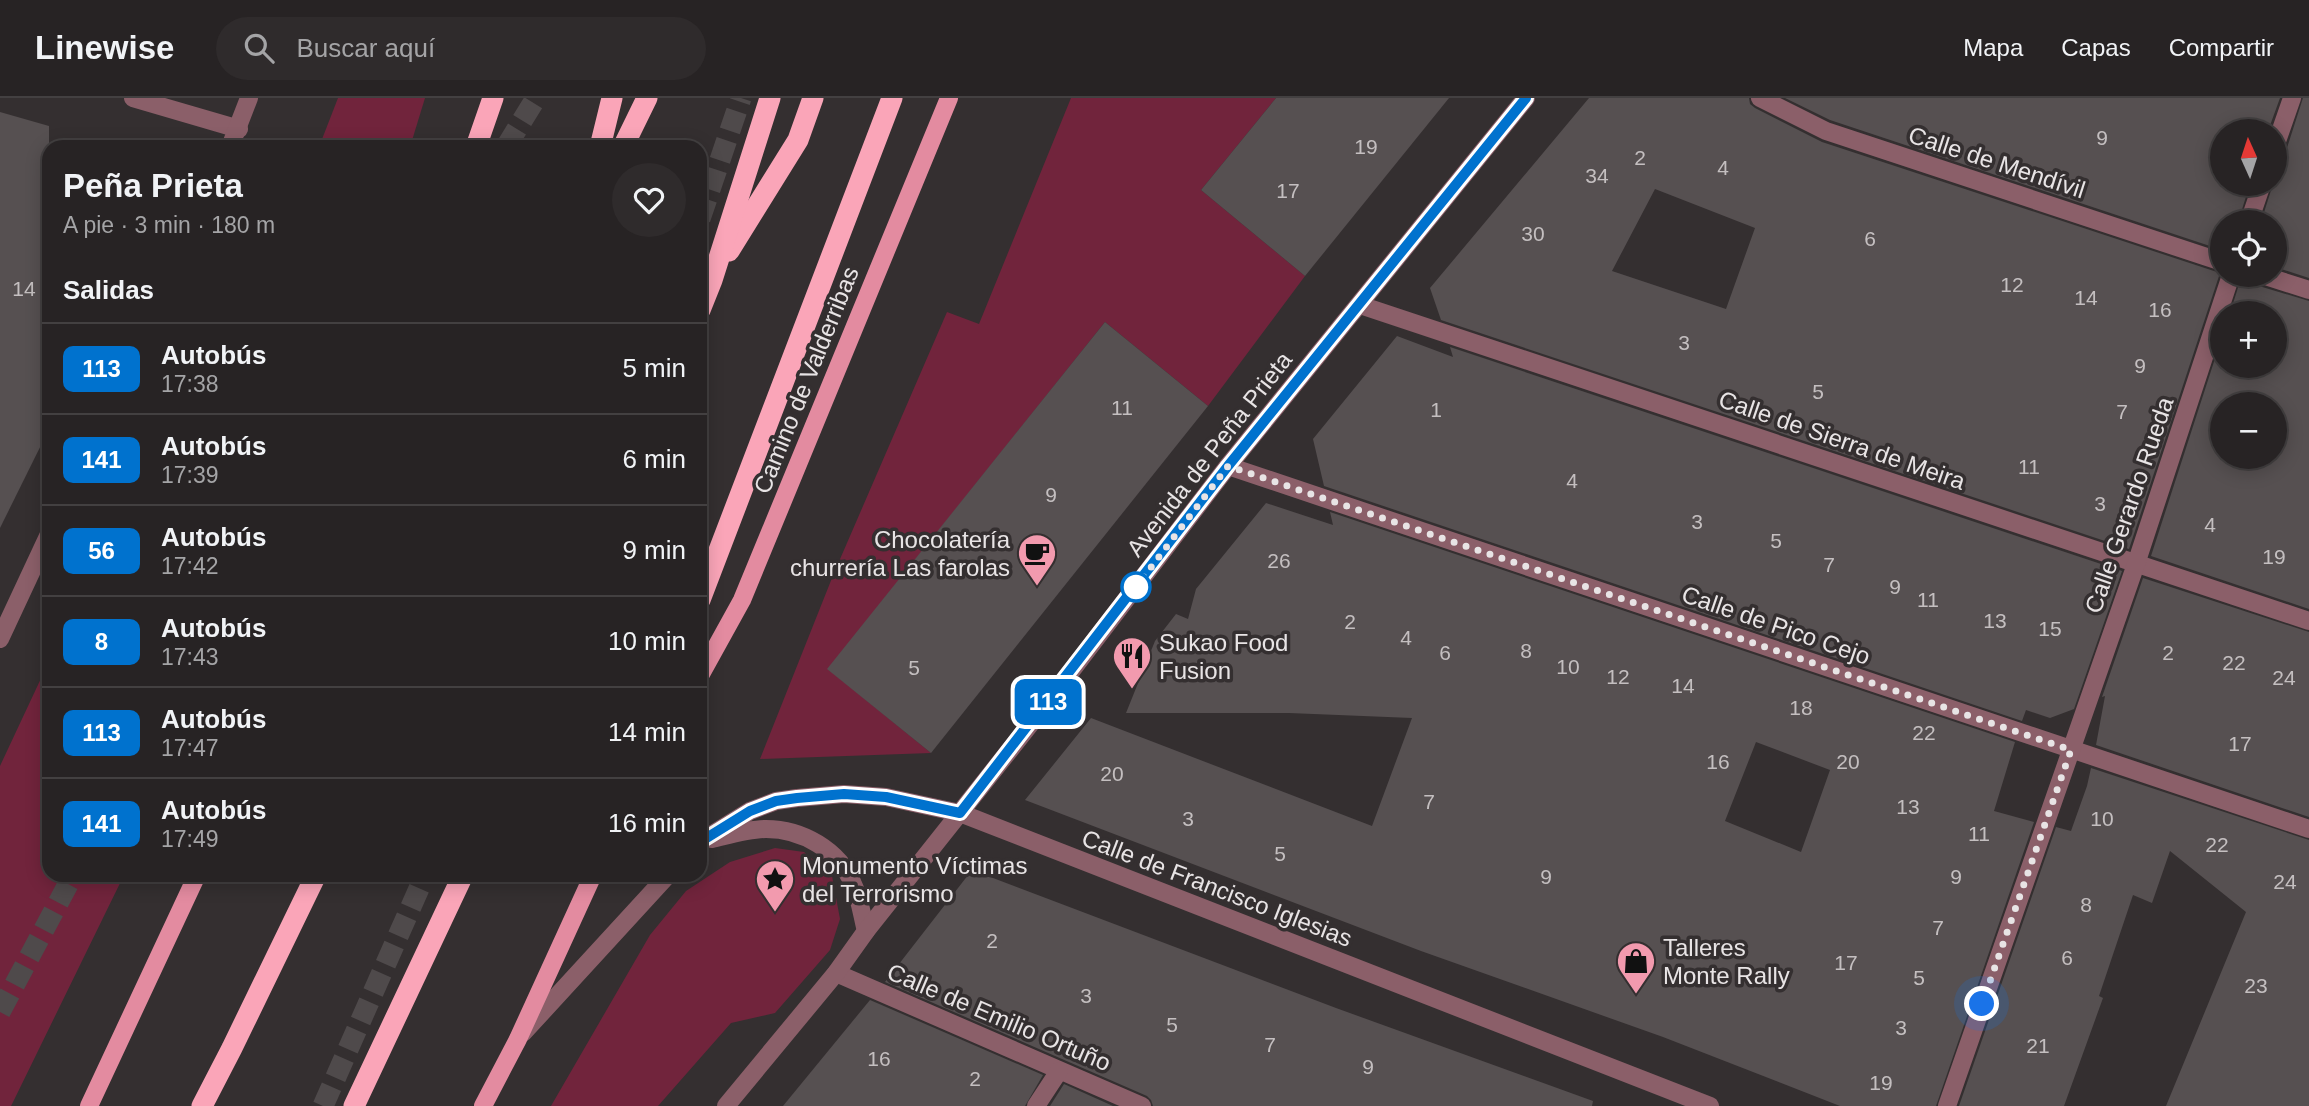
<!DOCTYPE html>
<html lang="es">
<meta charset="utf-8">
<style>
:root{--surface:#272324;--page:#2f2b2c;--text:#f1f3f6;--muted:#a4a4a6;--line:#434041}
body{margin:0;font-family:Helvetica,sans-serif;background:var(--page);color:var(--text);height:100vh;display:flex;flex-direction:column;font-size:26px;white-space:nowrap}
*{box-sizing:border-box;margin:0}
p{font-size:23px;color:var(--muted)}
.icon{flex:none;width:38px;height:38px;fill:none;stroke:currentColor;stroke-width:2;stroke-linecap:round;stroke-linejoin:round}
.map{position:relative;flex:1;overflow:hidden}
.details{position:absolute;left:42px;top:42px;width:665px;height:742px;display:flex;flex-direction:column;background:var(--surface);border-radius:21px;box-shadow:0 4px 18px #0003,0 0 0 2px var(--line)}
.details>*{flex:none}
.badge{padding:0 14px;border-radius:10px;font-size:24px;line-height:46px}
.needle{width:46px;rotate:357deg}
.fabs{position:absolute;left:2210px;top:21px;display:grid;gap:14px}
.fabs a{display:grid;place-items:center;width:77px;height:77px;border-radius:50%;background:var(--surface);box-shadow:0 4px 18px #0003,0 0 0 2px var(--line);font-size:35px}
.you{position:absolute;width:35px;height:35px;margin:-18px;border:5px solid #fff;border-radius:50%;background:#1a73e8;box-shadow:0 0 0 10px #1a73e833}
.map>.badge{position:absolute;translate:-50% -50%;box-shadow:0 0 0 4px #fff}
h2{padding:0 21px;font-size:26px;line-height:63px}
.round{display:grid;place-items:center;flex:none;width:74px;height:74px;border-radius:37px;background:var(--page)}
.summary{display:flex;align-items:center;justify-content:space-between;height:119px;padding:0 21px}
h1{font-size:33px;font-weight:700;line-height:52px}
ul{padding:0;list-style:none}
li{display:flex;align-items:center;gap:21px;height:91px;padding:0 21px;border-top:2px solid var(--line)}
li div{flex:1}
li b{display:block;font-size:26px}
li em{font-style:normal}
li .badge{min-width:77px;font-weight:700;text-align:center}
header{display:flex;align-items:center;gap:42px;box-sizing:border-box;height:98px;padding:0 35px;background:var(--surface);border-bottom:2px solid var(--line)}
header strong{font-size:33px}
nav{display:flex;gap:38px;margin-inline-start:auto;font-size:24px}
.search{width:490px;height:63px;background:var(--page);display:flex;align-items:center;gap:18px;box-sizing:border-box;padding:0 24px;border-radius:38px;color:var(--muted);font-size:26px}
.map>svg:first-child{display:block}
.green{fill:#71243c}
.building{fill:#565051;fill-rule:evenodd}
.lines{fill:none;stroke-linecap:round;stroke-linejoin:round}
.highway-tunnel{stroke:#4f4a4b;stroke-width:21;stroke-dasharray:21 10;stroke-linecap:butt}
.minor{stroke:#8b5f69;stroke-width:18}
.major{stroke:#e38ba0;stroke-width:18}
.highway{stroke:#faa5b8;stroke-width:21}
.line-casing{stroke:#fff;stroke-width:16}
.line{stroke:#0072ce;stroke-width:10}
.walk{stroke:#e8e4e5;stroke-width:7;stroke-dasharray:0 12.6}
.stop-dot{fill:#fff;stroke:#0072ce;stroke-width:3.5}
.labels{text-anchor:middle;dominant-baseline:central;stroke-width:7;stroke-linejoin:round;paint-order:stroke}
.number-label{font-size:21px;fill:#c4bfc0}
.street-label{font-size:24px;fill:#e8e4e5;stroke:#342f30}
.poi-label{font-size:24px;fill:#e8e4e5;stroke:#342f30;text-anchor:start}
</style>
<header>
<strong>Linewise</strong>
<div class="search"><svg class="icon" aria-label="search" viewBox="0 0 24 24"><circle cx="10" cy="10" r="6"/><path d="M15 15l6 6"/></svg>Buscar aquí</div>
<nav><a>Mapa</a><a>Capas</a><a>Compartir</a></nav>
</header>
<div class="map">
<svg width="2309" height="1008" viewBox="0 0 2309 1008">
<rect width="100%" height="100%" fill="#342f30"/>
<g class="green">
<polygon points="338,0 425,0 410,49 319,49"/>
<polygon points="1071,0 1276,0 1201,92 1305,178 1208,308 1105,224 828,571 931,655 760,661 834,475 947,214 979,226"/>
<polygon points="49,570 49,777 124,777 15,1000 11,1008 0,1008 0,668 44,574"/>
<polygon points="775,750 804,754 832,778 840,821 830,852 775,915 731,925 658,1008 551,1008 650,837 686,793 730,764"/>
</g>
<g class="building">
<polygon points="1276,0 1449,0 1305,178 1201,92"/>
<path d="M 1589,0 L 1749,0 L 1750,6 L 1755,10 L 1822,44 L 2220,175 L 2129,451 L 1441,222 L 1430,190 ZM 1655,91 L 1755,130 L 1726,211 L 1612,173 Z"/>
<polygon points="1785,0 2280,0 2268,33 2222,33 2222,86 2250,86 2238,124 2222,124 2222,152 1830,22"/>
<polygon points="2303,0 2309,0 2309,180 2275,169 2275,124 2261,124 2273,86 2275,86 2275,60 2282,58 2286,53"/>
<polygon points="0,14 49,28 49,331 0,430"/>
<path d="M 2242,177 L 2251,177 L 2253,184 L 2259,188 L 2309,203 L 2309,511 L 2151,458 L 2222,239 L 2222,268 L 2275,268 L 2275,215 L 2230,215 ZM 2222,306 L 2275,306 L 2275,359 L 2222,359 Z"/>
<polygon points="1105,224 1208,308 931,655 827,571"/>
<polygon points="1397,238 1453,259 1450,249 2122,473 2074,611 2050,620 2026,612 2022,623 1324,388 1313,341"/>
<path d="M 1266,405 L 1333,427 L 1330,414 L 2015,644 L 1994,713 L 2034,724 L 1936,1008 L 1840,1008 L 1663,939 L 1421,853 L 1025,702 L 1091,620 L 1372,728 L 1412,620 L 1289,615 L 1126,615 L 1155,543 L 1176,516 L 1188,521 L 1196,491 ZM 1756,644 L 1830,672 L 1801,754 L 1725,723 Z"/>
<polygon points="2143,480 2309,534 2309,719 2096,647 2105,598 2102,599"/>
<polygon points="2091,670 2309,742 2309,1008 2166,1008 2246,814 2170,753 2152,805 2133,797 2099,898 2103,900 2064,1008 1959,1008 2056,729 2071,733 2087,688"/>
<polygon points="972,772 1336,910 1593,1003 1592,1008 1153,1008 1151,1002 1147,998 885,884"/>
<polygon points="870,902 1043,977 1025,1008 783,1008"/>
<polygon points="1064,986 1113,1008 1050,1008"/>
</g>
<g class="lines">
<g class="highway-tunnel">
<polyline points="506,49 536,0"/>
<polyline points="700,121 741,0"/>
<polyline points="0,914 73,777"/>
<polyline points="323,1008 425,777"/>
</g>
<g class="minor">
<polyline points="133,0 239,31"/>
<polyline points="1760,0 1826,33 2222,164"/>
<polyline points="230,49 249,0"/>
<polyline points="2275,49 2292,0"/>
<polyline points="2249,124 2262,86"/>
<polyline points="2262,177 2309,192"/>
<polyline points="1360,207 2309,523"/>
<polyline points="1228,368 2309,731"/>
<polyline points="0,541 49,436"/>
<path d="M 712,741 C 729,737 749,731 766,731 C 802,731 839,752 853,786 C 860,800 862,818 866,833"/>
<polyline points="700,744 750,713 776,703 797,700 844,696 886,699 960,715 1710,1008"/>
<polyline points="836,875 1142,1008"/>
<polyline points="523,935 668,777"/>
<polyline points="726,1008 836,875 866,833 1040,614 1228,368 1526,0"/>
<polyline points="1036,1008 1059,973"/>
<polyline points="1947,1008 2136,466 2231,177"/>
</g>
<g class="major">
<polyline points="700,578 742,502 949,0"/>
<polyline points="89,1008 197,777"/>
<polyline points="483,1008 518,941 593,777"/>
</g>
<g class="highway">
<polyline points="476,49 493,0"/>
<polyline points="600,49 612,0"/>
<polyline points="623,49 647,0"/>
<polyline points="729,153 798,42 813,0"/>
<polyline points="700,212 712,182 770,0"/>
<polyline points="700,502 892,0"/>
<polyline points="202,1008 232,950 316,777"/>
<polyline points="354,1008 463,777"/>
</g>
</g>
<g class="lines">
<g class="line-casing">
<polyline id="line" points="700,744 750,713 776,703 797,700 844,696 886,699 960,715 1228,368 1526,0"/>
</g>
<use href="#line" class="line"/>
<polyline class="walk" points="1136,489 1228,368 2071,652 1982,906"/>
</g>
<defs>
<g id="cafe-pin" transform="scale(2.0125)"><path d="M0 17L-7.5 6A9.5 9.5 0 1 1 7.5 6Z" fill="#f29aae" stroke="#342f30"/><path d="M-5.5-4.5H6V0H3Q3 3.5 0 3.5H-2.5Q-5.5 3.5-5.5 0ZM3-3.2v2h1.7v-2ZM-6 4.5H4V6H-6Z" fill="#111"/></g>
<g id="restaurant-pin" transform="scale(2.0125)"><path d="M0 17L-7.5 6A9.5 9.5 0 1 1 7.5 6Z" fill="#f29aae" stroke="#342f30"/><path d="M-5-6h1v4h1v-4h1v4h1v-4h1v5L-1.5 .5V6h-2V.5L-5-1ZM5-6V6H3V1.5H1.5Q1.5-4 5-6Z" fill="#111"/></g>
<g id="sight-pin" transform="scale(2.0125)"><path d="M0 17L-7.5 6A9.5 9.5 0 1 1 7.5 6Z" fill="#f29aae" stroke="#342f30"/><path d="M0-6L1.8-2.2L6-1.7L2.9 1.2L3.7 5.4L0 3.3L-3.7 5.4L-2.9 1.2L-6-1.7L-1.8-2.2Z" fill="#111"/></g>
<g id="shop-pin" transform="scale(2.0125)"><path d="M0 17L-7.5 6A9.5 9.5 0 1 1 7.5 6Z" fill="#f29aae" stroke="#342f30"/><path d="M-5-2.5h2.3a2.7 3.5 0 0 1 5.4 0H5L5.5 6h-11ZM-1.5-2.5h3a1.5 2.3 0 0 0-3 0Z" fill="#111"/></g>
</defs>
<g fill-rule="evenodd">
<use href="#cafe-pin" x="1037" y="455"/>
<use href="#restaurant-pin" x="1132" y="558"/>
<use href="#sight-pin" x="775" y="781"/>
<use href="#shop-pin" x="1636" y="863"/>
</g>
<circle class="stop-dot" cx="1136" cy="489" r="14"/>
<g class="labels">
<g class="number-label">
<text x="2102" y="39">9</text>
<text x="1366" y="48">19</text>
<text x="1640" y="59">2</text>
<text x="1723" y="69">4</text>
<text x="1597" y="77">34</text>
<text x="1288" y="92">17</text>
<text x="1533" y="135">30</text>
<text x="1870" y="140">6</text>
<text x="2012" y="186">12</text>
<text x="24" y="190">14</text>
<text x="2086" y="199">14</text>
<text x="2160" y="211">16</text>
<text x="1684" y="244">3</text>
<text x="2140" y="267">9</text>
<text x="1818" y="293">5</text>
<text x="1122" y="309">11</text>
<text x="1436" y="311">1</text>
<text x="2122" y="313">7</text>
<text x="2029" y="368">11</text>
<text x="1572" y="382">4</text>
<text x="1051" y="396">9</text>
<text x="2100" y="405">3</text>
<text x="1697" y="423">3</text>
<text x="2210" y="426">4</text>
<text x="1776" y="442">5</text>
<text x="2274" y="458">19</text>
<text x="1279" y="462">26</text>
<text x="1829" y="466">7</text>
<text x="1895" y="488">9</text>
<text x="1928" y="501">11</text>
<text x="1995" y="522">13</text>
<text x="1350" y="523">2</text>
<text x="2050" y="530">15</text>
<text x="1406" y="539">4</text>
<text x="1526" y="552">8</text>
<text x="1445" y="554">6</text>
<text x="2168" y="554">2</text>
<text x="2234" y="564">22</text>
<text x="1568" y="568">10</text>
<text x="914" y="569">5</text>
<text x="1618" y="578">12</text>
<text x="2284" y="579">24</text>
<text x="1683" y="587">14</text>
<text x="1801" y="609">18</text>
<text x="1924" y="634">22</text>
<text x="2240" y="645">17</text>
<text x="1718" y="663">16</text>
<text x="1848" y="663">20</text>
<text x="1112" y="675">20</text>
<text x="1429" y="703">7</text>
<text x="1908" y="708">13</text>
<text x="1188" y="720">3</text>
<text x="2102" y="720">10</text>
<text x="1979" y="735">11</text>
<text x="2217" y="746">22</text>
<text x="1280" y="755">5</text>
<text x="1546" y="778">9</text>
<text x="1956" y="778">9</text>
<text x="2285" y="783">24</text>
<text x="2086" y="806">8</text>
<text x="1938" y="829">7</text>
<text x="992" y="842">2</text>
<text x="2067" y="859">6</text>
<text x="1846" y="864">17</text>
<text x="1919" y="879">5</text>
<text x="2256" y="887">23</text>
<text x="1086" y="897">3</text>
<text x="1172" y="926">5</text>
<text x="1901" y="929">3</text>
<text x="1270" y="946">7</text>
<text x="2038" y="947">21</text>
<text x="879" y="960">16</text>
<text x="1368" y="968">9</text>
<text x="975" y="980">2</text>
<text x="1881" y="984">19</text>
</g>
<g class="street-label">
<text transform="translate(1997 64) rotate(18)">Calle de Mendívil</text>
<text transform="translate(806 282) rotate(-68)">Camino de Valderribas</text>
<text transform="translate(1842 342) rotate(19)">Calle de Sierra de Meira</text>
<text transform="translate(1209 356) rotate(-52)">Avenida de Peña Prieta</text>
<text transform="translate(2129 407) rotate(-71)">Calle Gerardo Rueda</text>
<text transform="translate(1776 527) rotate(19)">Calle de Pico Cejo</text>
<text transform="translate(1217 790) rotate(21)">Calle de Francisco Iglesias</text>
<text transform="translate(999 919) rotate(23)">Calle de Emilio Ortuño</text>
</g>
<g class="poi-label">
<text x="1010" y="441" text-anchor="end">Chocolatería<tspan x="1010" dy="28">churrería Las farolas</tspan></text>
<text x="1159" y="544">Sukao Food<tspan x="1159" dy="28">Fusion</tspan></text>
<text x="802" y="767">Monumento Víctimas<tspan x="802" dy="28">del Terrorismo</tspan></text>
<text x="1663" y="849">Talleres<tspan x="1663" dy="28">Monte Rally</tspan></text>
</g>
</g>
</svg>
<div class="fabs">
<a><svg class="needle" viewBox="-14 -14 28 28"><path d="M0-13l5 13h-10z" fill="#e53935"/><path d="M0 13l5-13h-10z" fill="#a4a4a6"/></svg></a>
<a><svg class="icon" aria-label="locate" viewBox="0 0 24 24"><circle cx="12" cy="12" r="6"/><path d="M12 2v4M12 18v4M2 12h4M18 12h4"/></svg></a>
<a>+</a>
<a>−</a>
</div>
<div class="you" style="left:1982px;top:906px"></div>
<b class="badge" style="left:1048px;top:604px;background:#0072ce;color:#fff">113</b>
<section class="details">
<div class="summary"><div><h1>Peña Prieta</h1><p>A pie · 3 min · 180 m</p></div><a class="round"><svg class="icon" aria-label="heart" viewBox="0 0 24 24"><path d="M12 20l-8-8c-3-5 5-10 8-4 3-6 11-1 8 4z"/></svg></a></div>
<h2>Salidas</h2>
<ul>
<li><span class="badge" style="background:#0072ce;color:#fff">113</span><div><b>Autobús</b><p>17:38</p></div><em>5 min</em></li>
<li><span class="badge" style="background:#0072ce;color:#fff">141</span><div><b>Autobús</b><p>17:39</p></div><em>6 min</em></li>
<li><span class="badge" style="background:#0072ce;color:#fff">56</span><div><b>Autobús</b><p>17:42</p></div><em>9 min</em></li>
<li><span class="badge" style="background:#0072ce;color:#fff">8</span><div><b>Autobús</b><p>17:43</p></div><em>10 min</em></li>
<li><span class="badge" style="background:#0072ce;color:#fff">113</span><div><b>Autobús</b><p>17:47</p></div><em>14 min</em></li>
<li><span class="badge" style="background:#0072ce;color:#fff">141</span><div><b>Autobús</b><p>17:49</p></div><em>16 min</em></li>
</ul>
</section>
</div>
